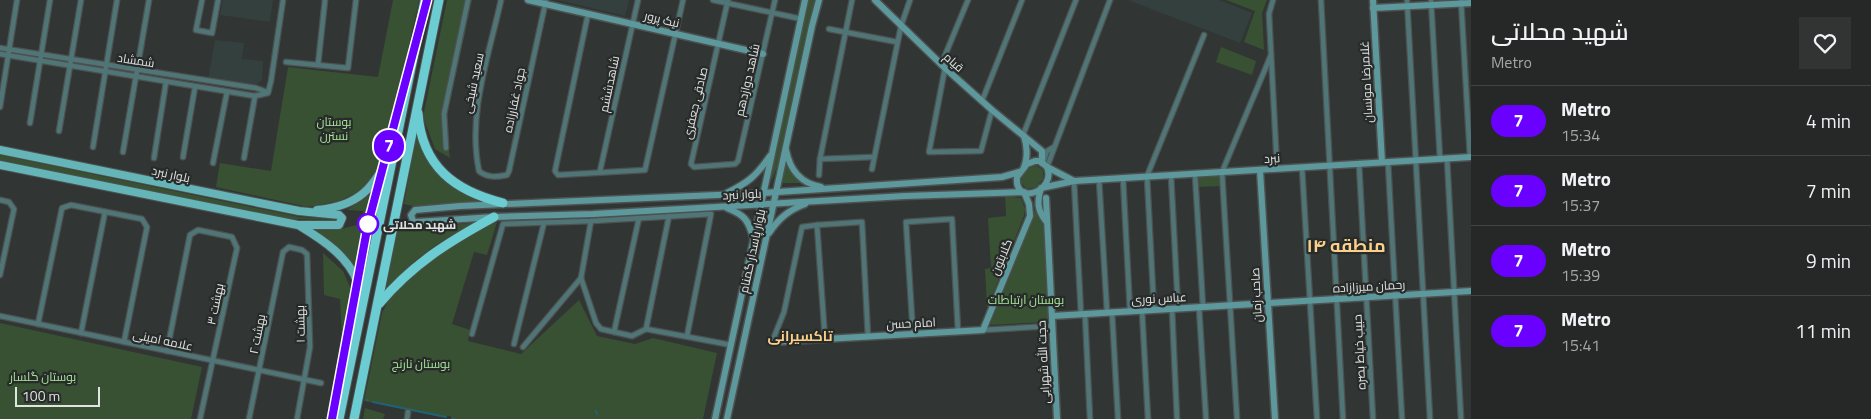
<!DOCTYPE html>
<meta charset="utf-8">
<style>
:root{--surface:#252827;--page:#313433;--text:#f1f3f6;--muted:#a3a6a7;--line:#424444}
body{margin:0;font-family:"Titillium Web",Cairo,sans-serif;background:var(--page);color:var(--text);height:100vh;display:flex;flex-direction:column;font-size:19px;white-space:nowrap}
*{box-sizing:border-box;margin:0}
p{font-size:16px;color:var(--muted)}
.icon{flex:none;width:28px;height:28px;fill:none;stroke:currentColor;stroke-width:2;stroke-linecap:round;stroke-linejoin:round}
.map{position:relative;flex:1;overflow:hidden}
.panel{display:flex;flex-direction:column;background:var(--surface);width:400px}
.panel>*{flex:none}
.badge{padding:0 10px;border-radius:16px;font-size:18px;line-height:32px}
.scale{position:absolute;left:15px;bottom:12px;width:85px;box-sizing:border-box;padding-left:5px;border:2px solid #e2e4e3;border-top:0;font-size:14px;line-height:18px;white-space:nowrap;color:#e2e4e3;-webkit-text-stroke:4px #272b2a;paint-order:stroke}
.map>.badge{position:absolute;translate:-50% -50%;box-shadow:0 0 0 2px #fff}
.round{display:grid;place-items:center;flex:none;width:52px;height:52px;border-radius:0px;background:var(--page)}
.head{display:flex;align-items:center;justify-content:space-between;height:85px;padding:0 20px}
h1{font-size:24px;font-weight:600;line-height:38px}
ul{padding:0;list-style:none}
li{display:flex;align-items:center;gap:15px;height:70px;padding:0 20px;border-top:1px solid var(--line)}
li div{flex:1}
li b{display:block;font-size:19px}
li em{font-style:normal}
li .badge{min-width:55px;font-weight:700;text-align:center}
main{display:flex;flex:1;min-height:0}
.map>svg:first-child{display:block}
.built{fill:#34403d}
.green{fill:#385132}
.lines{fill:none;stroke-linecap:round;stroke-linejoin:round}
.stream{stroke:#1d6377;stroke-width:2}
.street-casing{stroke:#4d5150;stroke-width:7}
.secondary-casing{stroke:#4d5150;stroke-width:9}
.primary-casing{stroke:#4d5150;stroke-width:10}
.highway-casing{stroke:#4d5150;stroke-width:11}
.street{stroke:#507577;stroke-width:4.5}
.secondary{stroke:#5c989c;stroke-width:6}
.primary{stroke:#64b4b8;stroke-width:8}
.highway{stroke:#6bcdd2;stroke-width:9}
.line-casing{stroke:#fff;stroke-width:11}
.line{stroke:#6a00ff;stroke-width:8}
.stop-dot{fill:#fff;stroke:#6a00ff;stroke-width:2.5}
.labels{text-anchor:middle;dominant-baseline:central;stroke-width:4.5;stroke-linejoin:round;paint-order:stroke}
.street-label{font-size:12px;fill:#e2e4e3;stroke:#272b2a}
.park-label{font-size:12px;fill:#a6e597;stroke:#272b2a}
.stop-label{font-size:12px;font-weight:bold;fill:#e2e4e3;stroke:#272b2a;text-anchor:start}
.neighbourhood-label{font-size:14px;font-weight:bold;fill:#fbd08a;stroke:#272b2a}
.district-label{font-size:18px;font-weight:bold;fill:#fbd08a;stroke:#272b2a}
</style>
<main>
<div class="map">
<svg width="1471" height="419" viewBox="0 0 1471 419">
<rect width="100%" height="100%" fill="#313534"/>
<g class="built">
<polygon points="223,0 273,0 270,22 220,15"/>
<polygon points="558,0 629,0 625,16"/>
<polygon points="1128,0 1219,0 1252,13 1240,43"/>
<polygon points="215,40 244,43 242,59 263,61 262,80 254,86 208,80"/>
</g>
<g class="green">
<polygon points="393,0 419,0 385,155 380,169 362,190 339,201 308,207 216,187 220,163 271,171 288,67 378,77"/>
<polygon points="447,0 472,0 445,125 450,158 435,149 423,117"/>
<polygon points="809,0 815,0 807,28 778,165 772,179 770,179"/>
<polygon points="1226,0 1267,0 1262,13 1264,50 1244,42 1255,11"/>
<polygon points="1221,47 1256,61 1252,75 1216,62"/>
<path d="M 417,130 C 432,169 440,186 480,201 L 413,206 L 404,204 Z"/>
<polygon points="0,155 300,217 334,219 335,220 286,219 13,163 0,160"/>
<path d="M 786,163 C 790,173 794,178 804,183 L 782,183 Z"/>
<path d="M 1037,166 L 1043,170 L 1043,179 L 1036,187 L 1027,189 L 1021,183 C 1021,173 1027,167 1037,166 Z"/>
<polygon points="1220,174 1221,186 1198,187 1197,176"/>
<path d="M 370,194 C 377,208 361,218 368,233 L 360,280 C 346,260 334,243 313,229 L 337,230 L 361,224 L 365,218 L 363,211 L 347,210 Z"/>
<polygon points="1005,196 1021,198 1025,209 1024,216 987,308 985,269 991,268 988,218 1006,216"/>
<polygon points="1034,210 1045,223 1050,316 1045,322 990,325 1026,236"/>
<path d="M 480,222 C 447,234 405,264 385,292 L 397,231 Z"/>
<polygon points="497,222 487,255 474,252 452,324 470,330 468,341 521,354 579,300 597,336 635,344 653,338 717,353 703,419 452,419 450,416 441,417 364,401 382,313 393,292 436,255 482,228"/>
<polygon points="323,253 343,271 354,296 354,308 343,380 335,378 342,339 340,299 324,295"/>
<polygon points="0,323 202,367 191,419 0,419"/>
<polygon points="331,394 338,396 334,419 326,419"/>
<polygon points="365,408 385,414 383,419 363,419"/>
</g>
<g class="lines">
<g class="stream">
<polyline points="367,400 368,400"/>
<polyline points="373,402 446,417"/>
<polyline points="596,411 597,414"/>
<polyline points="452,419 454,419"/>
</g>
<g class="street-casing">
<g id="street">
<polyline points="202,0 196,30 212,33 218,0"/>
<path d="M 501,0 C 489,56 467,114 479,171 C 487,178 497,177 507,175 L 509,171 L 546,0"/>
<polyline points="713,0 797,18"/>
<polyline points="728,0 691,164 694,167 735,164 738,161 775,0"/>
<polyline points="1273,0 1269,14 1277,168"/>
<polyline points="1321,0 1343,419"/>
<polyline points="1407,0 1430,419"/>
<polyline points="1431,0 1440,159"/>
<polyline points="1461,0 1470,157"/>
<polyline points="588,14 555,171 558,175 645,170 683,0"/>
<polyline points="829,29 897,42"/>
<polyline points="0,48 256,88 267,92"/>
<polyline points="0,54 255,96 268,93 271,81 283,0"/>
<polyline points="286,62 348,68 356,0"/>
<polyline points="318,65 325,0"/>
<polyline points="941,65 968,0"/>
<polyline points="945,68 929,152 981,151 992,110"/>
<polyline points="982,101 1022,0"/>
<polyline points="0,107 17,0"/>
<polyline points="30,123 50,0"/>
<polyline points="59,131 81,0"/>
<polyline points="1023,135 1076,0"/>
<polyline points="93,147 117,0"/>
<polyline points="446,148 444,114 468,0"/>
<polyline points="123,152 149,0"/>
<polyline points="183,157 195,87"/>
<polyline points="154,158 166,82"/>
<polyline points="244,158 255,96"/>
<polyline points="1447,158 1461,419"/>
<polyline points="820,159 874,157"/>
<polyline points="1044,160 1047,151 1054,147"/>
<polyline points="1388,162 1402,419"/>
<polyline points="213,163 227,92"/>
<polyline points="1359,163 1373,419"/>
<polyline points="1047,167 1110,0"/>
<polyline points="1302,167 1317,419"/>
<polyline points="872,169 901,26 910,0"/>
<polyline points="600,171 638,0"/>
<polyline points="1195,174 1203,307"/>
<polyline points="819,175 820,159 852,0"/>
<polyline points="1171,175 1178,308"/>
<polyline points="1123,178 1130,311"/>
<polyline points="1099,179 1107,312"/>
<polyline points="1074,181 1081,314"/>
<polyline points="0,200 9,202 14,209 0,275"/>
<polyline points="591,221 581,278 596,323 601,329 632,336 646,329 731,345"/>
<polyline points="1199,307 1206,419"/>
<polyline points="1172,309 1177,419"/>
<polyline points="1142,310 1148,419"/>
<polyline points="1154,310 1147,176 1204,35"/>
<polyline points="1112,312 1118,419"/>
<polyline points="1085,314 1090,419"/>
<polyline points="0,316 321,383"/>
<polyline points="38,324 62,208 71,205 142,219 147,227 124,342"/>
<polyline points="646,329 669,216"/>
<polyline points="983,330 1052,326"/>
<polyline points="614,332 639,218"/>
<polyline points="81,333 105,212"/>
<polyline points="472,334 503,224 591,221 711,214 687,336"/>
<polyline points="913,334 906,222 952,219 958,331"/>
<polyline points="825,339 817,225 862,222 868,337"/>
<polyline points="772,342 784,312 802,227 817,225"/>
<polyline points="514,344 544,223"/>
<polyline points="523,347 581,278"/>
<polyline points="167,351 190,235 198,230 232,237 237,248 200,419"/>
<polyline points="249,419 283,252 289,247 302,250 307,254 310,347 297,419"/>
<polyline points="407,419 408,412"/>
<polyline points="1237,419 1222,172 1271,55"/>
</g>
</g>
<g class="secondary-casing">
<g id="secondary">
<polyline points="528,0 763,54"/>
<polyline points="875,0 945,68 992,110 1042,151 1042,163"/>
<polyline points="1373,0 1382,162"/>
<polyline points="1373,8 1471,3"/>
<path d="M 1024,136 C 1027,145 1028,158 1024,167"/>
<path d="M 786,150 C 790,170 800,183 821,187"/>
<path d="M 1035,161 L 1040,161 L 1047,167 C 1057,191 1014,207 1017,177 L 1027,164 Z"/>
<polyline points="1260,170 1275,419"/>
<polyline points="1074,181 1471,157"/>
<path d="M 727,193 C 749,182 756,176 770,156"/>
<polyline points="1046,198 1057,419"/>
<path d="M 727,208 C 744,215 748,219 753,237"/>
<path d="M 1046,221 C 1037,210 1037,202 1041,188 L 1074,181 L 1047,167"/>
<path d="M 769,233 C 779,218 789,210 805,204"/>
<polyline points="1052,316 1471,291"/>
<polyline points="772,342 983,330 1030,216 1029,204 1024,192 905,196 593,214 494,217 416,222 413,221 411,215 415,210 460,206 763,193 1002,177 1019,172"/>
<polyline points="715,419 805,0"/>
<polyline points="727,419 812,26 819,0"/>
</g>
</g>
<g class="primary-casing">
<g id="primary">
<polyline points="0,150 299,211 339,215 342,218 339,225 298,225 0,165"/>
<path d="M 317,210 C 360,206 373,188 392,152"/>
<path d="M 300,226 C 323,240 348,256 358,283 C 360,289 360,297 361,303"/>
</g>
</g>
<g class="highway-casing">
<g id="highway">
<path d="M 418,113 C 422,167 455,191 503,203"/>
<path d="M 379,304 C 412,264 450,241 494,217"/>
<polyline points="339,419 425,0"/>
<polyline points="354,419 439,0"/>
</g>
</g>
<use href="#street" class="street"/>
<use href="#secondary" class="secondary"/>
<use href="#primary" class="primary"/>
<use href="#highway" class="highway"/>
</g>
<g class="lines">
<g class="line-casing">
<polyline id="line" points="332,419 368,224 427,0"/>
</g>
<use href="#line" class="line"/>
</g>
<circle class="stop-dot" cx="368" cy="224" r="10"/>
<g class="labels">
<g class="street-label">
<text transform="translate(662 19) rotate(13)">نیک پرور</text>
<text transform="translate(136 60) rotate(9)">شمشاد</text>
<text transform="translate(954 62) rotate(42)">قیام</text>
<text transform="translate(747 80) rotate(-77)">شاهد دوازدهم</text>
<text transform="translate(1366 82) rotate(-93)">غلامرضا مونسان</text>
<text transform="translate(473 83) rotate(-78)">سعید شیخی</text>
<text transform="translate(609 84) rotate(-78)">شاهدششم</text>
<text transform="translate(514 100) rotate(-78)">جواد غفارزاده</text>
<text transform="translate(695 103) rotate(-77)">صادقی جعفری</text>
<text transform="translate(1272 158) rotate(-4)">نبرد</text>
<text transform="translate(171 174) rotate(12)">بلوار نبرد</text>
<text transform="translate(742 194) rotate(-3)">بلوار نبرد</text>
<text transform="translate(752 251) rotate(-78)">بلوار پاسدار گمنام</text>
<text transform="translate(1001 257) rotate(-67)">گلابتون</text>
<text transform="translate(1369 286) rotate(-3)">رحمان میرزازاده</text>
<text transform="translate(1256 295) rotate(-93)">صاحب زمان</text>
<text transform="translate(1159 298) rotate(-3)">عباس نوری</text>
<text transform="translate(215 304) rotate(-78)">بهشت ۳</text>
<text transform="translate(911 323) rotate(-3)">امام حسن</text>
<text transform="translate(300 324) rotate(-91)">بهشت ۱</text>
<text transform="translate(257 334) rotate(-79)">بهشت ۲</text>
<text transform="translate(163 340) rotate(12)">علامه امینی</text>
<text transform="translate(1359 352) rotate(-93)">حبیب خیاط بصره</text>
<text transform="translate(1043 362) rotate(-93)">حجت الله شهرابی</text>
</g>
<g class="park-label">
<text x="334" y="121">بوستان<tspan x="334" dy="14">نسترن</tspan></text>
<text x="1026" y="299">بوستان ارتباطات</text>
<text x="421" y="363">بوستان نارنج</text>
<text x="43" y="376">بوستان گلسار</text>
</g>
<g class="stop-label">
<text x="383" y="224">شهید محلاتی</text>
</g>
<g class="neighbourhood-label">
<text x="800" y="335">تاکسیرانی</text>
</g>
<g class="district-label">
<text x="1346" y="245">منطقه ۱۴</text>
</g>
</g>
</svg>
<div class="scale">100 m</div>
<b class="badge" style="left:389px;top:146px;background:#6a00ff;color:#fff">7</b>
</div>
<section class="panel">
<div class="head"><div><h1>شهید محلاتی</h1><p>Metro</p></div><a class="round"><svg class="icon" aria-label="heart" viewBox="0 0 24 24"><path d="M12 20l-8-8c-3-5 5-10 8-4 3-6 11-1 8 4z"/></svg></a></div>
<ul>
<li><span class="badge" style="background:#6a00ff;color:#fff">7</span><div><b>Metro</b><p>15:34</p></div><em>4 min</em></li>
<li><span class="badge" style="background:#6a00ff;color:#fff">7</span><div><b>Metro</b><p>15:37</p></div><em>7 min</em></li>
<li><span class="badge" style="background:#6a00ff;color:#fff">7</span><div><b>Metro</b><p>15:39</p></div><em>9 min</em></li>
<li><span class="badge" style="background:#6a00ff;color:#fff">7</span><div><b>Metro</b><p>15:41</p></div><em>11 min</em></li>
</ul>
</section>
</main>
